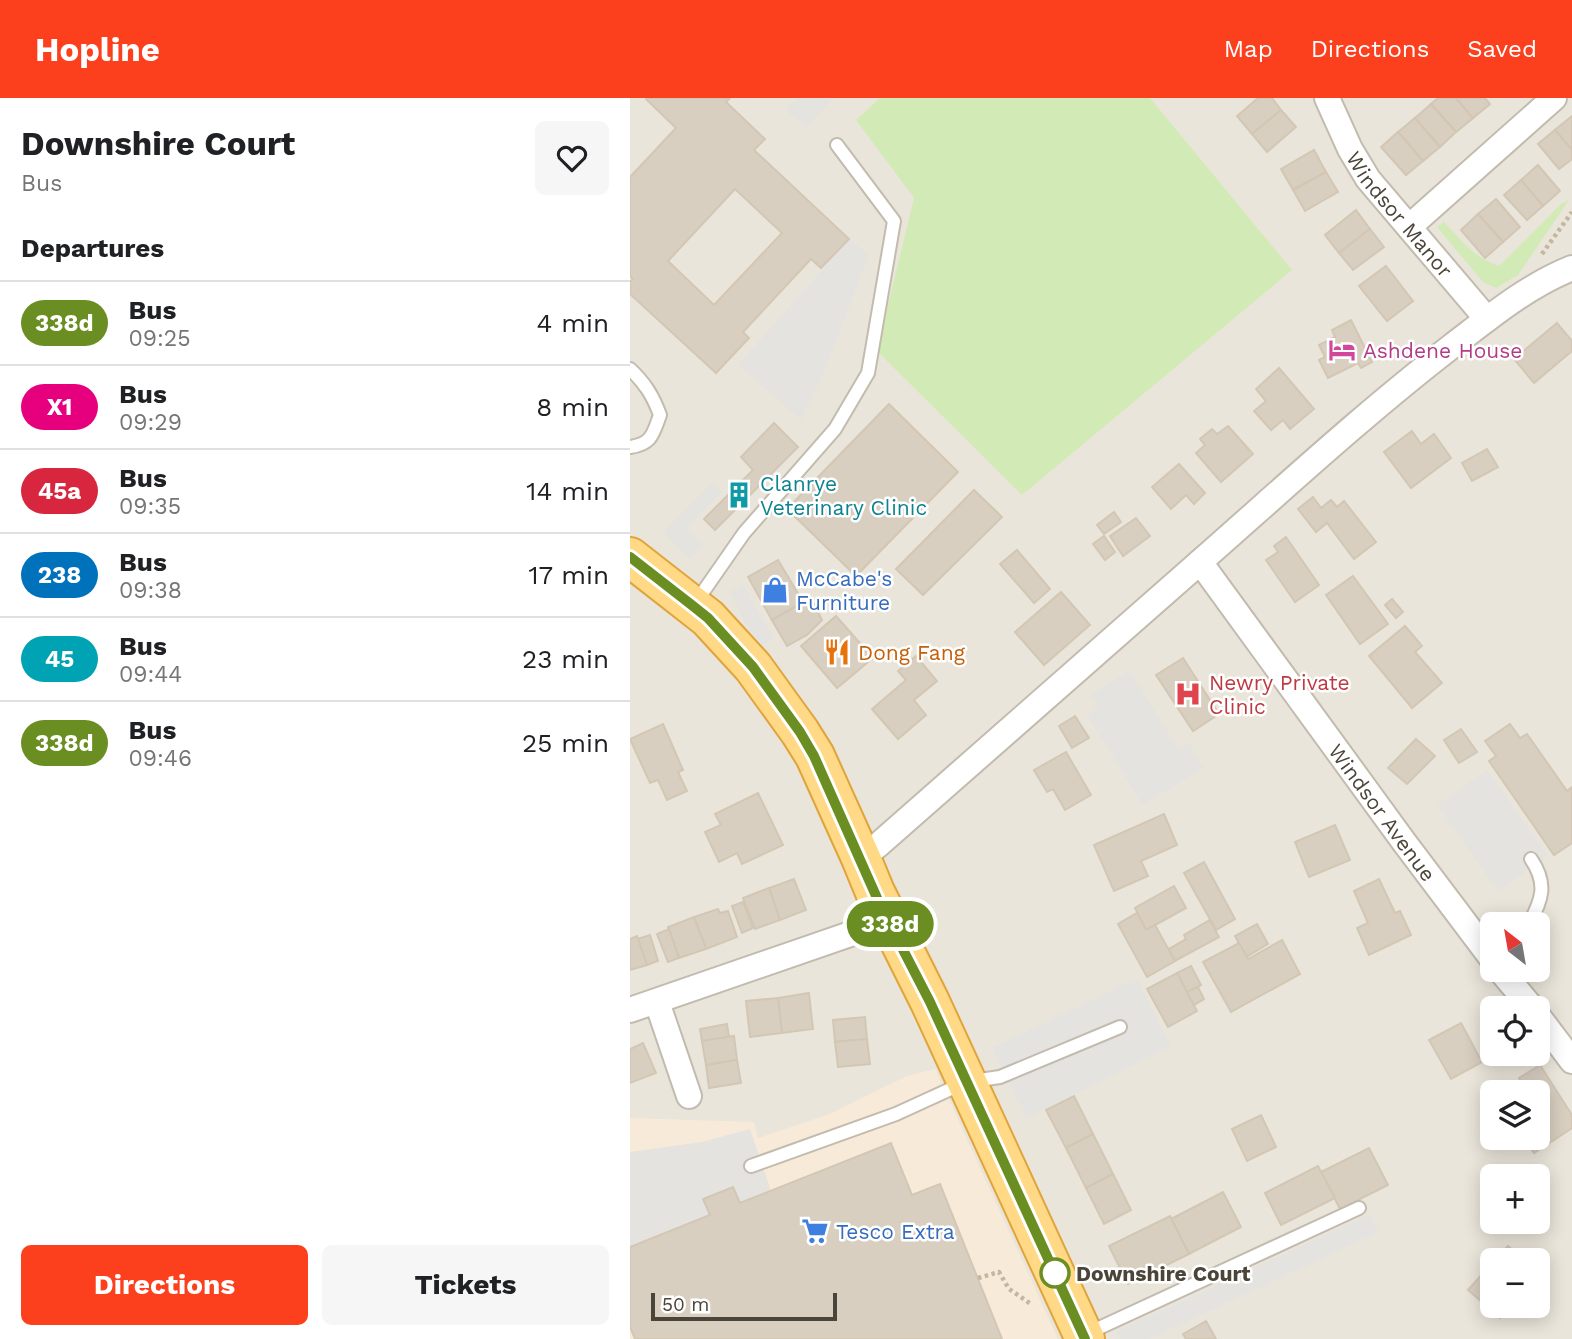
<!DOCTYPE html>
<meta charset="utf-8">
<style>
:root{--surface:#fff;--page:#f6f6f6;--text:#202124;--muted:#757577;--line:#e0e0e0;--accent:#fc3f1d}
body{margin:0;font-family:"Work Sans",sans-serif;background:var(--page);color:var(--text);height:100vh;display:flex;flex-direction:column;font-size:26px;white-space:nowrap}
*{box-sizing:border-box;margin:0}
p{font-size:23px;color:var(--muted)}
.icon{flex:none;width:38px;height:38px;fill:none;stroke:currentColor;stroke-width:2;stroke-linecap:round;stroke-linejoin:round}
.map{position:relative;flex:1;overflow:hidden}
.side{display:flex;flex-direction:column;background:var(--surface);width:630px}
.side>*{flex:none}
.badge{padding:0 14px;border-radius:23px;font-size:24px;line-height:46px}
.needle{width:46px;rotate:329deg}
.buttons{position:absolute;left:850px;top:814px;display:grid;gap:14px}
.buttons a{display:grid;place-items:center;width:70px;height:70px;border-radius:10px;background:var(--surface);box-shadow:0 4px 18px #0003;font-size:35px}
.scale{position:absolute;left:21px;bottom:18px;width:186px;box-sizing:border-box;padding-left:7px;border:4px solid #4b4439;border-top:0;font-size:19px;line-height:24px;white-space:nowrap;color:#4b4439;-webkit-text-stroke:5px #fff;paint-order:stroke}
.map>.badge{position:absolute;translate:-50% -50%;box-shadow:0 0 0 4px #fff}
h2{padding:0 21px;font-size:26px;line-height:63px}
.round{display:grid;place-items:center;flex:none;width:74px;height:74px;border-radius:10px;background:var(--page)}
.headline{display:flex;align-items:center;justify-content:space-between;height:119px;padding:0 21px}
h1{font-size:33px;font-weight:700;line-height:52px}
.action{display:flex;gap:14px;margin-top:auto;padding:14px 21px}
.action a{flex:1;height:80px;border-radius:10px;background:var(--accent);color:#fff;font-size:28px;font-weight:700;line-height:80px;text-align:center}
.action a+a{background:var(--page);color:var(--text)}
ul{padding:0;list-style:none}
li{display:flex;align-items:center;gap:21px;height:84px;padding:0 21px;border-top:2px solid var(--line)}
li div{flex:1}
li b{display:block;font-size:26px}
li em{font-style:normal}
li .badge{min-width:77px;font-weight:700;text-align:center}
header{display:flex;align-items:center;gap:42px;box-sizing:border-box;height:98px;padding:0 35px;background:var(--accent);color:#fff}
header strong{font-size:33px}
nav{display:flex;gap:38px;margin-inline-start:auto;font-size:24px}
main{display:flex;flex:1;min-height:0}
.map>svg:first-child{display:block}
.residential{fill:#eae5da;fill-rule:evenodd}
.commercial{fill:#f7ead8}
.green{fill:#d2eab5}
.parking{fill:#e5e3e0}
.building{fill:#d8cfc1;stroke:#d3c7b4;stroke-width:2;fill-rule:evenodd}
.lines{fill:none;stroke-linecap:round;stroke-linejoin:round}
.service-casing{stroke:#c2bbae;stroke-width:16}
.minor-casing{stroke:#c2bbae;stroke-width:28}
.trunk-casing{stroke:#e0a43c;stroke-width:42}
.path{stroke:#c4b79f;stroke-width:4.5;stroke-dasharray:3.5 3.5;stroke-linecap:butt}
.service{stroke:#fff;stroke-width:12}
.minor{stroke:#fff;stroke-width:24}
.trunk{stroke:#ffd985;stroke-width:38}
.line-casing{stroke:#fff;stroke-width:16}
.line{stroke:#6b8e23;stroke-width:10}
.stop-dot{fill:#fff;stroke:#6b8e23;stroke-width:3.5}
.labels{text-anchor:middle;dominant-baseline:central;stroke-width:5;stroke-linejoin:round;paint-order:stroke}
.street-label{font-size:21px;fill:#4b4439;stroke:#fff}
.hotel-label{font-size:21px;fill:#b23c85;stroke:#fff;text-anchor:start}
.culture-label{font-size:21px;fill:#0d838f;stroke:#fff;text-anchor:start}
.shop-label{font-size:21px;fill:#366cbe;stroke:#fff;text-anchor:start}
.food-label{font-size:21px;fill:#c56008;stroke:#fff;text-anchor:start}
.health-label{font-size:21px;fill:#be3a42;stroke:#fff;text-anchor:start}
.stop-label{font-size:21px;font-weight:bold;fill:#4b4439;stroke:#fff;text-anchor:start}
</style>
<header>
<strong>Hopline</strong>
<nav><a>Map</a><a>Directions</a><a>Saved</a></nav>
</header>
<main>
<section class="side">
<div class="headline"><div><h1>Downshire Court</h1><p>Bus</p></div><a class="round"><svg class="icon" aria-label="heart" viewBox="0 0 24 24"><path d="M12 20l-8-8c-3-5 5-10 8-4 3-6 11-1 8 4z"/></svg></a></div>
<h2>Departures</h2>
<ul>
<li><span class="badge" style="background:#6b8e23;color:#fff">338d</span><div><b>Bus</b><p>09:25</p></div><em>4 min</em></li>
<li><span class="badge" style="background:#e6007e;color:#fff">X1</span><div><b>Bus</b><p>09:29</p></div><em>8 min</em></li>
<li><span class="badge" style="background:#d7263d;color:#fff">45a</span><div><b>Bus</b><p>09:35</p></div><em>14 min</em></li>
<li><span class="badge" style="background:#0072bc;color:#fff">238</span><div><b>Bus</b><p>09:38</p></div><em>17 min</em></li>
<li><span class="badge" style="background:#00a3b4;color:#fff">45</span><div><b>Bus</b><p>09:44</p></div><em>23 min</em></li>
<li><span class="badge" style="background:#6b8e23;color:#fff">338d</span><div><b>Bus</b><p>09:46</p></div><em>25 min</em></li>
</ul>
<div class="action"><a>Directions</a><a>Tickets</a></div>
</section>
<div class="map">
<svg width="942" height="1241" viewBox="0 0 942 1241">
<rect width="100%" height="100%" fill="#f6f3ec"/>
<path class="residential" d="M 0,0 L 942,0 L 942,1241 L 0,1241 ZM 863,826 L 908,826 L 908,872 L 863,872 ZM 863,910 L 908,910 L 908,956 L 863,956 ZM 863,994 L 908,994 L 908,1040 L 863,1040 ZM 863,1078 L 908,1078 L 908,1124 L 863,1124 ZM 863,1162 L 908,1162 L 908,1208 L 863,1208 Z"/>
<polygon class="commercial" points="305,971 428,1241 0,1241 0,1020 124,1024 128,1040 197,1017 277,978"/>
<g class="green">
<polygon points="250,0 520,0 662,172 392,397 247,253 284,100 226,22"/>
<path d="M 939,102 L 888,177 L 866,190 L 853,184 L 807,129 L 814,124 C 831,142 844,160 869,168 L 932,105 Z"/>
</g>
<g class="parking">
<polygon points="167,0 203,0 176,30 156,12"/>
<polygon points="219,141 239,157 192,280 171,322 108,267"/>
<polygon points="83,384 93,394 57,430 74,447 60,461 33,434"/>
<polygon points="113,486 144,541 129,549 99,494"/>
<polygon points="500,572 548,651 559,645 574,670 513,707 457,617 468,610 460,597"/>
<polygon points="857,672 918,758 868,793 807,707"/>
<polygon points="507,880 541,949 396,1020 362,950"/>
<polygon points="120,1031 141,1093 110,1105 103,1089 74,1100 80,1117 0,1149 0,1054 72,1044"/>
<polygon points="740,1116 749,1134 520,1241 490,1241 486,1234"/>
</g>
<g class="building">
<path d="M 17,0 L 100,0 L 96,4 L 135,41 L 124,52 L 219,141 L 191,170 L 181,161 L 113,234 L 119,240 L 86,275 L 0,196 L 0,184 L 3,181 L 0,178 L 0,79 L 46,30 L 16,1 ZM 105,91 L 152,135 L 84,207 L 38,163 Z"/>
<polygon points="628,0 642,0 651,12 622,36 607,18"/>
<polygon points="808,0 826,0 843,20 826,34 801,6"/>
<polygon points="826,0 855,0 860,6 843,20"/>
<polygon points="801,6 826,34 810,49 785,20"/>
<polygon points="651,12 666,29 637,54 622,36"/>
<polygon points="942,18 942,52 925,32"/>
<polygon points="785,20 810,49 793,63 768,34"/>
<polygon points="925,32 942,52 942,61 929,71 908,46"/>
<polygon points="768,34 793,63 776,77 751,49"/>
<polygon points="684,52 696,74 663,92 651,71"/>
<polygon points="908,67 930,93 913,108 891,82"/>
<polygon points="696,74 708,94 675,113 663,92"/>
<polygon points="891,82 913,108 897,122 874,97"/>
<polygon points="866,101 890,129 873,144 848,116"/>
<polygon points="726,112 740,131 709,155 695,137"/>
<polygon points="848,116 873,144 855,160 831,132"/>
<polygon points="740,131 754,149 723,172 709,155"/>
<polygon points="756,168 783,203 757,223 729,188"/>
<polygon points="721,222 742,264 731,270 728,265 698,280 689,262 695,259 689,247 705,239 702,232"/>
<polygon points="927,225 942,243 942,253 904,285 884,261"/>
<polygon points="649,270 684,311 660,331 653,322 641,332 624,313 636,303 626,291"/>
<polygon points="259,306 328,374 226,478 157,411"/>
<polygon points="144,325 168,349 85,432 74,421 123,372 111,359"/>
<polygon points="598,328 623,356 591,384 566,355 575,347 570,341 582,331 587,336"/>
<polygon points="782,333 791,346 804,336 821,360 781,390 754,354"/>
<polygon points="857,351 868,369 842,383 832,365"/>
<polygon points="549,366 575,395 564,406 556,397 541,411 522,389"/>
<polygon points="344,392 372,419 293,497 266,471"/>
<polygon points="683,399 691,410 701,402 707,409 714,403 746,444 724,461 697,425 686,434 668,411"/>
<polygon points="484,414 491,424 474,436 467,427"/>
<polygon points="506,420 520,438 493,458 480,438"/>
<polygon points="474,438 485,454 475,462 463,446"/>
<polygon points="656,439 689,487 665,504 636,462 648,454 644,448"/>
<polygon points="387,452 420,491 404,505 370,466"/>
<polygon points="148,462 173,504 142,522 118,479"/>
<polygon points="723,478 758,526 730,546 696,497"/>
<polygon points="431,494 460,527 414,567 385,534"/>
<polygon points="181,500 192,522 177,537 157,548 142,522"/>
<polygon points="762,501 773,514 766,520 755,507"/>
<polygon points="206,518 243,560 207,590 171,548"/>
<polygon points="775,528 792,548 785,554 812,585 782,610 739,558"/>
<polygon points="286,558 307,583 284,602 296,617 268,641 242,611 276,582 268,573"/>
<polygon points="553,560 589,616 563,633 526,577"/>
<polygon points="445,618 459,640 442,650 429,628"/>
<polygon points="33,626 53,672 48,674 57,693 37,702 28,682 20,685 0,641"/>
<polygon points="880,626 890,640 897,636 937,693 942,689 942,745 924,757 859,663 866,658 855,643"/>
<polygon points="831,631 847,654 829,665 814,642"/>
<polygon points="786,641 805,658 777,686 758,670"/>
<polygon points="436,654 461,697 435,712 423,691 417,694 404,672"/>
<polygon points="128,695 153,747 112,766 107,755 89,764 75,734 91,727 85,716"/>
<polygon points="534,716 547,747 511,763 518,778 484,793 464,747"/>
<polygon points="705,727 720,762 679,779 665,744"/>
<polygon points="574,764 605,821 586,832 554,775"/>
<polygon points="164,781 176,812 150,822 139,790"/>
<polygon points="749,781 765,815 770,813 781,837 739,857 727,830 738,825 724,793"/>
<polygon points="544,788 556,810 516,832 505,810"/>
<polygon points="139,790 150,822 125,831 113,800"/>
<polygon points="113,804 123,830 112,835 102,808"/>
<polygon points="88,811 90,815 98,813 107,839 76,851 64,819"/>
<polygon points="507,815 516,832 525,827 545,863 517,879 488,826"/>
<polygon points="64,819 76,851 49,860 38,829"/>
<polygon points="580,822 589,839 545,863 539,851 556,841 554,837"/>
<polygon points="627,826 638,846 616,859 605,838"/>
<polygon points="39,831 49,860 38,864 27,836"/>
<polygon points="20,837 28,863 17,867 8,841"/>
<polygon points="7,838 17,867 0,872 0,841"/>
<polygon points="652,842 670,876 601,914 573,864 609,845 618,861"/>
<polygon points="561,868 571,887 557,894 547,875"/>
<polygon points="547,875 567,913 538,929 517,891"/>
<polygon points="568,889 574,901 564,907 557,894"/>
<polygon points="179,895 183,931 152,935 148,900"/>
<polygon points="148,900 152,935 120,939 116,903"/>
<polygon points="235,919 237,941 205,944 203,922"/>
<polygon points="831,925 852,964 821,981 799,942"/>
<polygon points="97,926 99,939 72,943 70,931"/>
<polygon points="104,938 107,962 76,967 72,943"/>
<polygon points="237,941 240,966 208,969 205,944"/>
<polygon points="13,945 26,975 0,985 0,951"/>
<polygon points="107,962 111,985 79,990 76,967"/>
<polygon points="910,967 942,1017 942,1030 904,1055 894,1040 908,1040 908,994 898,994 889,980"/>
<polygon points="444,998 463,1036 436,1050 416,1012"/>
<polygon points="631,1017 646,1049 617,1063 602,1031"/>
<polygon points="463,1036 483,1076 456,1090 436,1050"/>
<polygon points="261,1045 282,1097 310,1086 372,1241 5,1241 0,1229 0,1149 80,1117 73,1101 103,1089 110,1105"/>
<polygon points="739,1050 758,1087 710,1111 691,1074"/>
<polygon points="688,1068 705,1100 651,1127 635,1095"/>
<polygon points="483,1076 501,1112 474,1126 456,1090"/>
<polygon points="593,1094 611,1129 559,1156 541,1121"/>
<polygon points="540,1118 559,1156 498,1186 479,1148"/>
<polygon points="878,1148 894,1162 865,1162"/>
<polygon points="863,1164 863,1208 882,1208 870,1220 838,1192"/>
<polygon points="576,1223 586,1241 556,1241 553,1236"/>
</g>
<g class="lines">
<g class="service-casing">
<g id="service">
<path d="M 0,271 C 15,285 23,298 30,317 C 23,336 22,346 0,349"/>
<polyline points="66,504 114,435 205,331 238,275 264,123 207,47"/>
<path d="M 899,826 C 912,802 918,786 901,761"/>
<polyline points="121,1068 266,1016 336,984 370,979 490,929"/>
<polyline points="456,1236 729,1110"/>
</g>
</g>
<g class="minor-casing">
<g id="minor">
<path id="s1" d="M 697,0 L 720,51 L 738,81 L 857,221"/>
<polyline points="779,129 924,0"/>
<path d="M 570,464 C 653,391 734,316 822,248 C 860,219 897,188 942,170"/>
<path id="s2" d="M 231,760 L 247,748 L 570,464 L 774,744 L 863,862"/>
<polyline points="870,872 902,910"/>
<polyline points="27,904 59,998"/>
<polyline points="0,912 258,823"/>
<polyline points="908,918 942,963"/>
</g>
</g>
<g class="trunk-casing">
<polyline id="trunk" points="0,459 78,520 123,569 170,634 185,658 231,760 245,794 300,904 455,1241"/>
</g>
<g class="path">
<polyline points="912,156 942,114"/>
<polyline points="348,1180 369,1174 379,1191 401,1206"/>
</g>
<use href="#service" class="service"/>
<use href="#minor" class="minor"/>
<use href="#trunk" class="trunk"/>
</g>
<g class="lines">
<g class="line-casing">
<polyline id="line" points="0,459 63,508 78,520 123,569 170,634 184,658 251,809 300,904 455,1241"/>
</g>
<use href="#line" class="line"/>
</g>
<defs>
<g id="hotel-bare" transform="scale(2.1)"><path d="M-6-4.5h1.5V1H6V5H4.5V3h-9V5H-6ZM-4 0a1.8 1.8 0 1 1 3.6 0ZM.5 0V-2.5h3Q6-2.5 6 0Z" fill="#d1479c" stroke="#fff" stroke-width="2.5" paint-order="stroke"/></g>
<g id="building-bare" transform="scale(2.1)"><path d="M-4-6H4V6H1V3H-1V6H-4ZM-2.5-4.3h1.7v1.8h-1.7ZM.8-4.3h1.7v1.8H.8ZM-2.5-1h1.7V.8h-1.7ZM.8-1h1.7V.8H.8Z" fill="#0f9aa8" stroke="#fff" stroke-width="2.5" paint-order="stroke"/></g>
<g id="shop-bare" transform="scale(2.1)"><path d="M-5-2.5h2.3a2.7 3.5 0 0 1 5.4 0H5L5.5 6h-11ZM-1.5-2.5h3a1.5 2.3 0 0 0-3 0Z" fill="#3f7fe0" stroke="#fff" stroke-width="2.5" paint-order="stroke"/></g>
<g id="restaurant-bare" transform="scale(2.1)"><path d="M-5-6h1v4h1v-4h1v4h1v-4h1v5L-1.5 .5V6h-2V.5L-5-1ZM5-6V6H3V1.5H1.5Q1.5-4 5-6Z" fill="#e8710a" stroke="#fff" stroke-width="2.5" paint-order="stroke"/></g>
<g id="hospital-bare" transform="scale(2.1)"><path d="M-5-5h3v3.5h4V-5h3V5h-3V1.5h-4V5h-3Z" fill="#e0444e" stroke="#fff" stroke-width="2.5" paint-order="stroke"/></g>
<g id="supermarket-bare" transform="scale(2.1)"><path d="M-6-5.5h2.5l.6 2H6L4.5 2H-2.5L-4.4-4H-6ZM-1.5 3.2a1.3 1.3 0 1 0 .1 0ZM3 3.2a1.3 1.3 0 1 0 .1 0Z" fill="#3f7fe0" stroke="#fff" stroke-width="2.5" paint-order="stroke"/></g>
</defs>
<g fill-rule="evenodd">
<use href="#hotel-bare" x="712" y="252"/>
<use href="#building-bare" x="109" y="397"/>
<use href="#shop-bare" x="145" y="492"/>
<use href="#restaurant-bare" x="207" y="554"/>
<use href="#hospital-bare" x="558" y="596"/>
<use href="#supermarket-bare" x="185" y="1133"/>
</g>
<circle class="stop-dot" cx="425" cy="1175" r="14"/>
<g class="labels">
<g class="street-label">
<text stroke="none"><textPath href="#s1" startOffset="138">Windsor Manor</textPath></text>
<text stroke="none"><textPath href="#s2" startOffset="760">Windsor Avenue</textPath></text>
</g>
<g class="hotel-label">
<text x="733" y="252">Ashdene House</text>
</g>
<g class="culture-label">
<text x="130" y="385">Clanrye<tspan x="130" dy="24">Veterinary Clinic</tspan></text>
</g>
<g class="shop-label">
<text x="166" y="480">McCabe's<tspan x="166" dy="24">Furniture</tspan></text>
<text x="206" y="1133">Tesco Extra</text>
</g>
<g class="food-label">
<text x="228" y="554">Dong Fang</text>
</g>
<g class="health-label">
<text x="579" y="584">Newry Private<tspan x="579" dy="24">Clinic</tspan></text>
</g>
<g class="stop-label">
<text x="446" y="1175">Downshire Court</text>
</g>
</g>
</svg>
<div class="buttons">
<a><svg class="needle" viewBox="-14 -14 28 28"><path d="M0-13l5 13h-10z" fill="#e53935"/><path d="M0 13l5-13h-10z" fill="#757577"/></svg></a>
<a><svg class="icon" aria-label="locate" viewBox="0 0 24 24"><circle cx="12" cy="12" r="6"/><path d="M12 2v4M12 18v4M2 12h4M18 12h4"/></svg></a>
<a><svg class="icon" aria-label="layers" viewBox="0 0 24 24"><path d="M12 4l9 5-9 5-9-5zM3 14l9 5 9-5"/></svg></a>
<a>+</a>
<a>−</a>
</div>
<div class="scale">50 m</div>
<b class="badge" style="left:260px;top:826px;background:#6b8e23;color:#fff">338d</b>
</div>
</main>
